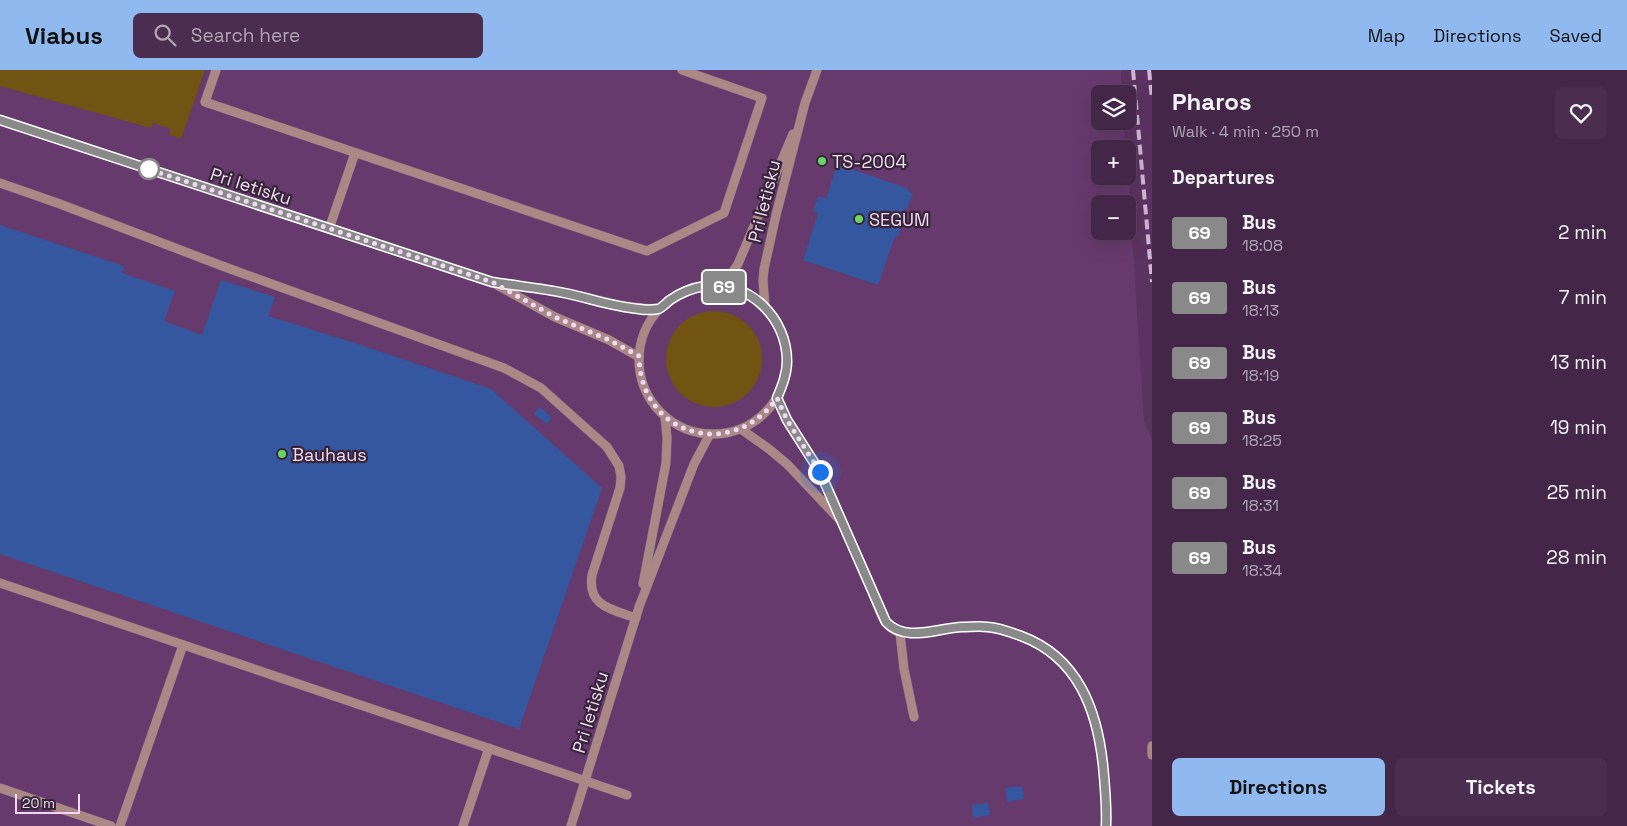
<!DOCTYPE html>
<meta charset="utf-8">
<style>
:root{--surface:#442648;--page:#4b2e4f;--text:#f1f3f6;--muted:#afa5b4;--line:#5c4360;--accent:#90b9f0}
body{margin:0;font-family:"Space Grotesk",sans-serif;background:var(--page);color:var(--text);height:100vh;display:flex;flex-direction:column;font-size:19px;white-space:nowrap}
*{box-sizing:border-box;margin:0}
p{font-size:16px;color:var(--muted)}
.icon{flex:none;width:28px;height:28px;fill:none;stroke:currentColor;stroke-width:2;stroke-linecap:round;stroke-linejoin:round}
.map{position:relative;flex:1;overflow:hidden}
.details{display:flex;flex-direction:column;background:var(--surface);width:475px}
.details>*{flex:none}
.badge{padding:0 10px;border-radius:4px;font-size:18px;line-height:32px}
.tools{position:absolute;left:1091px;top:15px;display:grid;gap:10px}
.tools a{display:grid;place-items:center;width:45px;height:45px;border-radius:8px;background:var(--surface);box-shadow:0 5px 20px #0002,0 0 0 1px var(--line);font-size:25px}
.scale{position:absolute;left:15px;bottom:12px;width:65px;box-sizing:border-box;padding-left:5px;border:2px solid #f1d9f4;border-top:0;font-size:14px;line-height:18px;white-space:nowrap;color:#f1d9f4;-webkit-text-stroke:4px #362438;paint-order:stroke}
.you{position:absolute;width:25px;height:25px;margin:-12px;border:4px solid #fff;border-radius:50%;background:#1a73e8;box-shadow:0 0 0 8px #1a73e833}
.map>.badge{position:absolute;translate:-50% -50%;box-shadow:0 0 0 2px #fff}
h2{padding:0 20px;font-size:19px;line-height:45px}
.round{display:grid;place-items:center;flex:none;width:52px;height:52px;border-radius:8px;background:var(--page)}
.headline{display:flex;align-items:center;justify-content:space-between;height:85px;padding:0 20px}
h1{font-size:24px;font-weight:600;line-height:38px}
.cta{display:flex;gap:10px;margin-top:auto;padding:10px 20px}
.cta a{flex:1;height:58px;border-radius:8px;background:var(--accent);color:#111;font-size:20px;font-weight:600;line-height:58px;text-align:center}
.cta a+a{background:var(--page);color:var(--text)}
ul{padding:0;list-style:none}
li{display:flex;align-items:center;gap:15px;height:65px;padding:0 20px}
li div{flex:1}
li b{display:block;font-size:19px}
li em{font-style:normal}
li .badge{min-width:55px;font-weight:700;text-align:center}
header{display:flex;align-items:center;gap:30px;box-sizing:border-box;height:70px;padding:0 25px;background:var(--accent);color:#111}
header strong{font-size:24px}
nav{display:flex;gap:28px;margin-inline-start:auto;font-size:18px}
.search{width:350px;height:45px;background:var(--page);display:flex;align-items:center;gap:12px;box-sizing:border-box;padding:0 18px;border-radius:8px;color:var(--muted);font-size:19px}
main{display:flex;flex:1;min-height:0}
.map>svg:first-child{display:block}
.built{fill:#673a6d;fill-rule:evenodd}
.green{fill:#715411}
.building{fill:#3457a0}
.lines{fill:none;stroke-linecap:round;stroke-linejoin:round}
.minor-casing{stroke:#76517b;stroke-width:10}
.minor{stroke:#a98886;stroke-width:9}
.rail{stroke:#d0b5d4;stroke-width:4;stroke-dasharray:10 5;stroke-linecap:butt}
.line-casing{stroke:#fff;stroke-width:11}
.line{stroke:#898989;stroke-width:8}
.walk{stroke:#f1d9f4;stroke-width:5;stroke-dasharray:0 9}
.poi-dot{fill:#69d464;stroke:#362438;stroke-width:2}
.stop-dot{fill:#fff;stroke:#898989;stroke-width:2.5}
.labels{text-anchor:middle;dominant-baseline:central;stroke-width:4.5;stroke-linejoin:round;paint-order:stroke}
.poi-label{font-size:18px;fill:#f1d9f4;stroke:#362438;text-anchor:start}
.street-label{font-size:18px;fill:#f1d9f4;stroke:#362438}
</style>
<header>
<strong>Viabus</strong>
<div class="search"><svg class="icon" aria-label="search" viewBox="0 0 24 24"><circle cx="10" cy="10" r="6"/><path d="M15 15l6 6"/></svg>Search here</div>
<nav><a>Map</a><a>Directions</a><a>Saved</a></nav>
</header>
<main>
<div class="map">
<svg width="1152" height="756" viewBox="0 0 1152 756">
<rect width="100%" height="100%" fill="#5b3360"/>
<path class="built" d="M 0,0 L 1121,0 L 1122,24 L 1100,24 L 1100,51 L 1124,51 L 1126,79 L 1100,79 L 1100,106 L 1128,106 L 1128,102 L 1144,351 L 1152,369 L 1152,756 L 0,756 ZM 1100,134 L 1128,134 L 1128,161 L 1100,161 Z"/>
<g class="green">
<polygon points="0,0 205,0 181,69 169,64 171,59 153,53 151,58 0,16"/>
<circle cx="714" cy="289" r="48"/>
</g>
<g class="building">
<polygon points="819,87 826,89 824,96 817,94"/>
<polygon points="837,94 909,119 908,122 913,123 907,139 905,138 899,155 902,156 898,167 895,166 878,215 803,190 818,143 813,141 816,133 819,126 826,129"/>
<polygon points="0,155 124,196 122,203 175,221 164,251 202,265 221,210 275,227 268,246 361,275 491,319 602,418 519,659 0,484"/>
<polygon points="540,337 552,348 546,354 534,344"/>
<polygon points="1022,716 1024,729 1007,732 1005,718"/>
<polygon points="988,733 990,745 973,748 972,735"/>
</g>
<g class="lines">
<g class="minor-casing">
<g id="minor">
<polyline points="216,0 205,32 647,181 724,143 762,28 682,0"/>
<path d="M 0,50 L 492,212 C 515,216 538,218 561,222 C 595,228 624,239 659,239"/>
<path d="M 0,113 L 60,134 L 225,197 L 504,298 L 541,318 L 607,377 L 619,396 L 621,407 L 620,418 L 592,505 C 587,536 611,539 636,548"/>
<polyline points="329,159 355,83"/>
<polyline points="497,215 555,247 609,270 639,287"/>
<circle cx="713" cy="290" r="74"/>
<polyline points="719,216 732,203 738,194 793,64"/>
<polyline points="765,237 763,210 764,199 776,145 805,33 817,0"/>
<path d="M 777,327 C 782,340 788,353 796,365 C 804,377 814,389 821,403 C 828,416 833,430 839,444 C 849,467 860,490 870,514 C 875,527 879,548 891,558 C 906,570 940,559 958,557 C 980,555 1000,558 1021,566 C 1078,587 1097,639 1103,695 C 1105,715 1107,736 1106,756"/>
<polyline points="741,359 769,379 787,394 838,448"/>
<polyline points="0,513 627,725"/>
<polyline points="643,514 666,393 667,368 665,347"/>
<polyline points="900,563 904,599 914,647"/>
<polyline points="1152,676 1152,685"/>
<polyline points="0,718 111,756"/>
<polyline points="120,756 183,575"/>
<polyline points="463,756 489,678"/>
<polyline points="571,756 639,537 694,394 710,364"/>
</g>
</g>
<use href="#minor" class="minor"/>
<g class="rail">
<polyline points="1133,0 1152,212"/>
<polyline points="1149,0 1152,29"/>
</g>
</g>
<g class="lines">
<g class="line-casing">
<path id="line" d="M 0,50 L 492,212 C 516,216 541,218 564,223 C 589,228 613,237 639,239 C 644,240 652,240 658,239 C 662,238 666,233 670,230 C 680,223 692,218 705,216 C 749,210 787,248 787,291 C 787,304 782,316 777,328 L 787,350 L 820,402 L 886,552 C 906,573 937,558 962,557 C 970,557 980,556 988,557 C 1000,558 1010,562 1021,566 C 1078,587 1097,640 1103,695 C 1105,716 1107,736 1106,756"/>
</g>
<use href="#line" class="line"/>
<path class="walk" d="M 149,99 L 142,97 L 492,212 L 555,247 L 609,270 L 639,286 C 640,366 732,392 777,328 L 787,350 L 820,402"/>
</g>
<g class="poi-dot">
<circle cx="822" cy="91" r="5"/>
<circle cx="859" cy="149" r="5"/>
<circle cx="282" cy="384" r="5"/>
</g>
<circle class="stop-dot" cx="149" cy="99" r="10"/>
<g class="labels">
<g class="poi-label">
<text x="832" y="91">TS-2004</text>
<text x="869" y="149">SEGUM</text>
<text x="292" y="384">Bauhaus</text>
</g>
<g class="street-label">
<text transform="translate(251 116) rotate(18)">Pri letisku</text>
<text transform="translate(764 131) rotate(-76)">Pri letisku</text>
<text transform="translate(590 642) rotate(-73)">Pri letisku</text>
</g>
</g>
</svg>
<div class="tools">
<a><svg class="icon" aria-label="layers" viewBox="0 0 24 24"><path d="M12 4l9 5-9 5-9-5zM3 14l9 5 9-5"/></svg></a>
<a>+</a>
<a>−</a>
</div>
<div class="scale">20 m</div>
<div class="you" style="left:820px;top:402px"></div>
<b class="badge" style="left:724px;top:217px;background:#898989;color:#fff">69</b>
</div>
<section class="details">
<div class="headline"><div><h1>Pharos</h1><p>Walk · 4 min · 250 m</p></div><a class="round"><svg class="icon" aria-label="heart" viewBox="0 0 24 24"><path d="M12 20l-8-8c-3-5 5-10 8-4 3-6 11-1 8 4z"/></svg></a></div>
<h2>Departures</h2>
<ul>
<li><span class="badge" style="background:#898989;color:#fff">69</span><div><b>Bus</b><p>18:08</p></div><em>2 min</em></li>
<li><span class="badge" style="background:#898989;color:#fff">69</span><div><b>Bus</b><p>18:13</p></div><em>7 min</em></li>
<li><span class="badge" style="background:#898989;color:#fff">69</span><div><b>Bus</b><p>18:19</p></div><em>13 min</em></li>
<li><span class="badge" style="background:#898989;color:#fff">69</span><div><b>Bus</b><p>18:25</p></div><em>19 min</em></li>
<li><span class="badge" style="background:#898989;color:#fff">69</span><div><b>Bus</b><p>18:31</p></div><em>25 min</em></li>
<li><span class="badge" style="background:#898989;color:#fff">69</span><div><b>Bus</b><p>18:34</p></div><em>28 min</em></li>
</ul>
<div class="cta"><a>Directions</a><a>Tickets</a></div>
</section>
</main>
